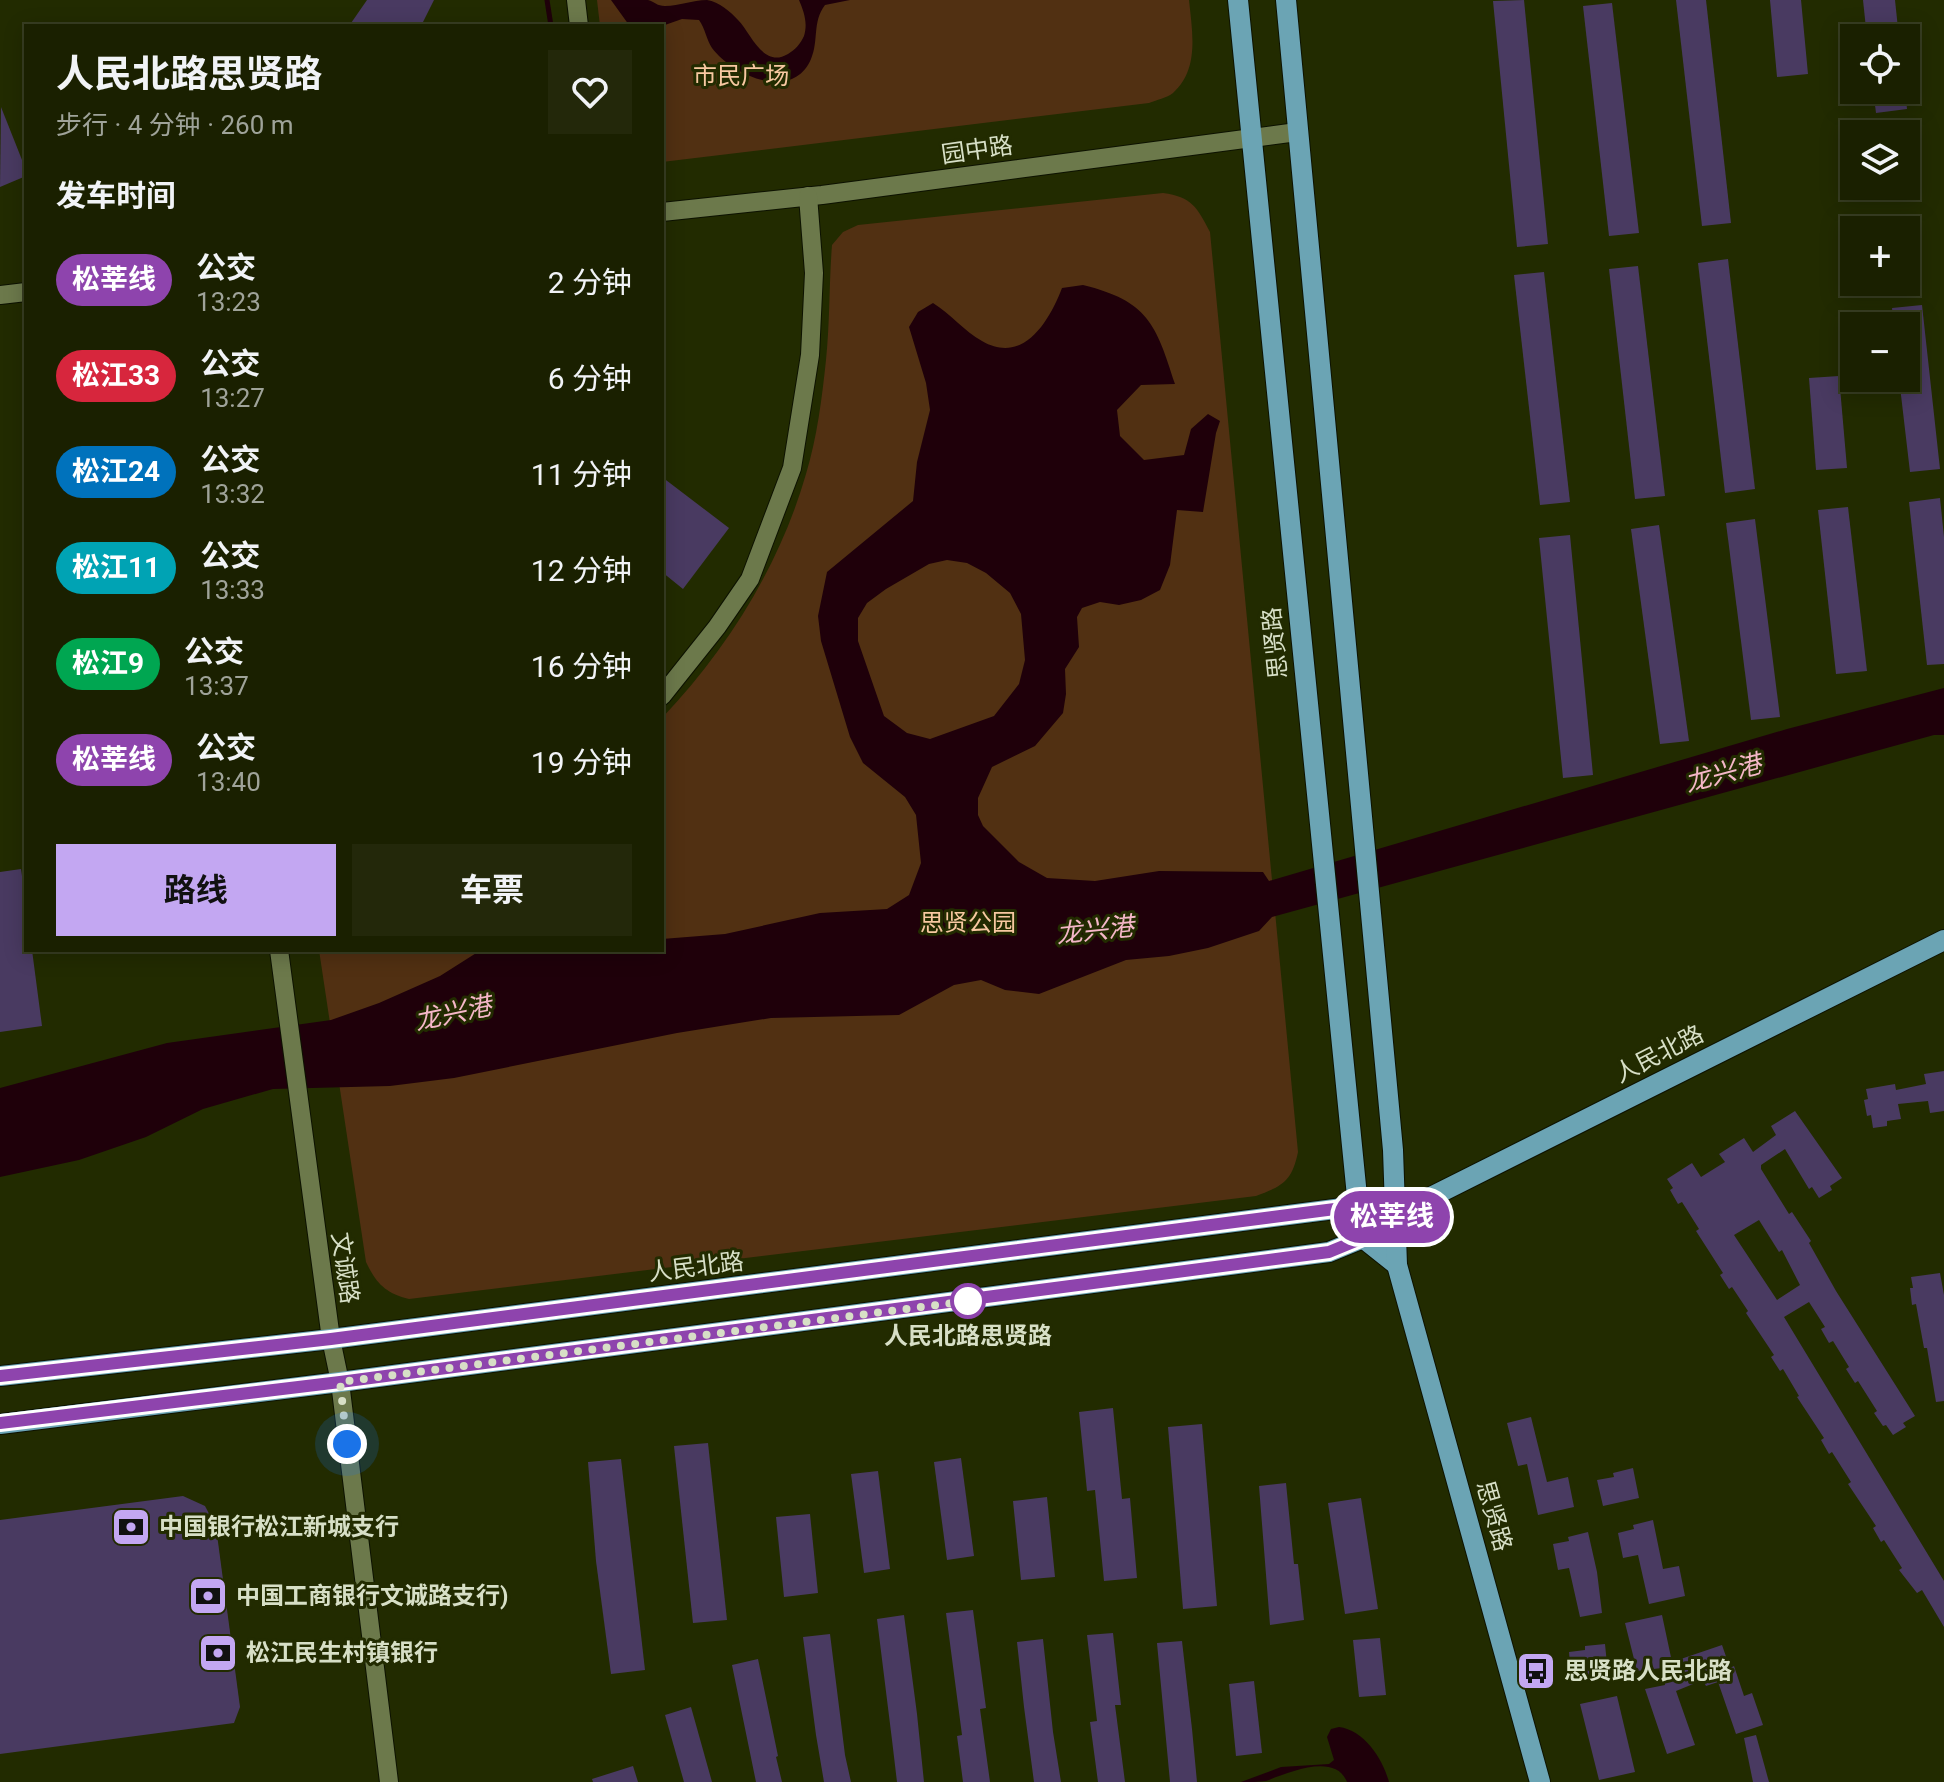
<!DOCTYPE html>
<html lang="zh">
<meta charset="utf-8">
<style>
:root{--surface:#1a2000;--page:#23280a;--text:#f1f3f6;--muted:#9fa399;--line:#383e22;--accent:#c3a7f2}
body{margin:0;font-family:Roboto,"Noto Sans SC",sans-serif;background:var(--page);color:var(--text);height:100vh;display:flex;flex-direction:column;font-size:30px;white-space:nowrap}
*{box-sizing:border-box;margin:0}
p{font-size:26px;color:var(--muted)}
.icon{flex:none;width:44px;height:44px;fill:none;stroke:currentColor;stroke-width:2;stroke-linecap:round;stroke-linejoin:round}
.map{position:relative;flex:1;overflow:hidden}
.drawer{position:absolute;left:24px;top:24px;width:640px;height:928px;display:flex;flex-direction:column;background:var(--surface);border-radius:0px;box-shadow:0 4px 20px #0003,0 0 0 2px var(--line)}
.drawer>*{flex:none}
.badge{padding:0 16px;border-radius:26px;font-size:28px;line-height:52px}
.fabs{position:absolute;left:1840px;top:24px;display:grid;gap:16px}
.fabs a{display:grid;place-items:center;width:80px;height:80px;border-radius:0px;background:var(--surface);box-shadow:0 4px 20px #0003,0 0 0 2px var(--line);font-size:40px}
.you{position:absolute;width:40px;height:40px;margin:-20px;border:6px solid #fff;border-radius:50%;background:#1a73e8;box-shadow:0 0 0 12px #1a73e833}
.map>.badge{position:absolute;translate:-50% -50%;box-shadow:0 0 0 4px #fff}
h2{padding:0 32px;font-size:30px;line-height:72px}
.round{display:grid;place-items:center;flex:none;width:84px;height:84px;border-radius:0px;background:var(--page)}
.overview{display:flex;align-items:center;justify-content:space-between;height:136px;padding:0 32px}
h1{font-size:38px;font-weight:700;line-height:60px}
.action{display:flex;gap:16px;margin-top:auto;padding:16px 32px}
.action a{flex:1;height:92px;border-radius:0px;background:var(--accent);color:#111;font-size:32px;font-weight:700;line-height:92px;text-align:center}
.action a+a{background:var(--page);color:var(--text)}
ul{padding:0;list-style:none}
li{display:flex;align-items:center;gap:24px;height:96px;padding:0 32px}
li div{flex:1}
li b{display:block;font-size:30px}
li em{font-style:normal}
li .badge{min-width:88px;font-weight:700;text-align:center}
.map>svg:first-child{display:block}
.green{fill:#513012}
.water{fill:#1f000a;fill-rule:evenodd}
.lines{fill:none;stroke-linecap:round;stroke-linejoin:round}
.stream{stroke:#1f000a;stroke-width:5}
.building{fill:#493a61;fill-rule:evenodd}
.minor-casing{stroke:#0d1200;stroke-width:20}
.major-casing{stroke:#0d1200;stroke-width:22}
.minor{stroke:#6c794b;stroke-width:18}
.major{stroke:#6ba4b4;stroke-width:20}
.line-casing{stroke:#fff;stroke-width:18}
.line{stroke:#8e44ad;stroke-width:12}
.walk{stroke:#d7dfc6;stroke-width:8;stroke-dasharray:0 14.4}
.stop-dot{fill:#fff;stroke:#8e44ad;stroke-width:4}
.labels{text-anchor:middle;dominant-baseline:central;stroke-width:6;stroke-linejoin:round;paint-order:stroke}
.park-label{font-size:24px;fill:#f8c8a1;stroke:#222b00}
.street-label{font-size:24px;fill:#d7dfc6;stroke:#222b00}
.stop-label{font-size:24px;font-weight:bold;fill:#d7dfc6;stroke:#222b00}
.poi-label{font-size:24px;font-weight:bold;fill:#d7dfc6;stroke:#222b00;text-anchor:start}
.water-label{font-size:26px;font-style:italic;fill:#f5b7c8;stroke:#222b00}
</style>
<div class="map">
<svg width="1944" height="1782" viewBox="0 0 1944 1782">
<rect width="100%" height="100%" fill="#222b00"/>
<g class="green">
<path d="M 597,0 L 1189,0 C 1192,31 1200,69 1173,93 C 1167,98 1156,100 1149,103 L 662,162 L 662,26 L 600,26 Z"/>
<path d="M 1163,193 C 1192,197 1197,207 1210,232 L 1298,1152 C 1292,1181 1283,1186 1256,1196 L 409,1299 C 385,1293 376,1283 366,1262 L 319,950 L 662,950 L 662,718 C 727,650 780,565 806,474 C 817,438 822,398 826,360 C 830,322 829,283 832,245 L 843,232 L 858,225 Z"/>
</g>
<g class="water">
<path d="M 611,0 C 622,0 638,0 648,0 C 655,2 657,6 665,6 C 680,6 692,0 707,0 C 719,2 731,12 738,20 C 751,33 763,69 788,54 C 795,50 801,43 804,36 C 808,23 804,12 799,0 L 850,0 L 825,5 C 812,22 819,41 811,59 C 793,102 733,76 712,48 C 707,41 705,28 699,20 L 682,19 L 662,26 L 632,26 L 629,25 Z"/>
<path d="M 1083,285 C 1148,301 1156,324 1175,384 L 1141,385 L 1117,410 L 1120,436 L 1144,460 L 1184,455 L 1191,429 L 1208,414 L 1220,421 L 1216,433 L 1203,512 L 1177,510 L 1170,565 L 1160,590 L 1141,600 L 1119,605 L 1100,602 L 1082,608 L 1077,617 L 1079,647 L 1065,669 L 1066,694 L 1063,713 L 1035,746 L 992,767 L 978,798 L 978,815 L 983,826 L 1019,862 L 1047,878 L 1095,881 L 1159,871 L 1263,872 L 1269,881 L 1787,729 L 1944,688 L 1944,735 L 1934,735 L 1272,917 L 1259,931 L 1208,948 L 1169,956 L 1126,960 L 1039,994 L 1005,990 L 981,980 L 954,985 L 899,1015 L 771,1018 L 677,1033 L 454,1078 L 390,1086 L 273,1089 L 203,1109 L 146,1137 L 79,1160 L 0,1177 L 0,1088 L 167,1043 L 331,1020 L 379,1003 L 440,976 L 481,950 L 662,950 L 662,939 L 725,934 L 820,913 L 887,909 L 909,895 L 921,863 L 916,815 L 905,797 L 863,763 L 850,737 L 821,641 L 818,616 L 827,572 L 913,501 L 917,462 L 930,410 L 926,383 L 909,327 L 918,312 L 933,303 C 951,314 964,331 982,341 C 1023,365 1049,322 1062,288 ZM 947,560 L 967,563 L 986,573 L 1010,593 L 1021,614 L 1025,660 L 1019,684 L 994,716 L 930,739 L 907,733 L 884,716 L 858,641 L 858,618 L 867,603 L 886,589 L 929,564 Z"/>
<path d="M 1339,1727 C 1364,1730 1383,1759 1389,1782 L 1347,1782 C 1335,1752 1288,1773 1266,1781 C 1259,1782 1249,1782 1241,1782 L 1281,1767 L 1329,1764 L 1334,1760 L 1327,1737 L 1331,1729 Z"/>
</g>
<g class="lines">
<polyline class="stream" points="547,0 551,26"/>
</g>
<g class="building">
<polygon points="367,0 434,0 421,26 349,26"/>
<polygon points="1524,0 1548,244 1517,247 1493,1"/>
<polygon points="1676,0 1706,0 1731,223 1702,226"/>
<polygon points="1770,0 1801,0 1808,74 1777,77"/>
<polygon points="1863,0 1895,0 1899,38 1867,38"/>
<polygon points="1612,3 1639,233 1609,236 1583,6"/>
<polygon points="1873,90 1905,90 1907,109 1876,113"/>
<polygon points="1,107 26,170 26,176 0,187"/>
<polygon points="1728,259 1755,489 1725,493 1698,263"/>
<polygon points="1638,266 1665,496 1635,499 1609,269"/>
<polygon points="1544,272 1570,502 1540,505 1514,275"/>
<polygon points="1922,305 1940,469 1910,472 1899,378 1906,378 1906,326 1894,326 1892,308"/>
<polygon points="1839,376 1847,468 1816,470 1809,378"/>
<polygon points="662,477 729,528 683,589 662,572"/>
<polygon points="1940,498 1944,537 1944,664 1927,665 1909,502"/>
<polygon points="1848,507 1867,671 1836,674 1818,510"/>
<polygon points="1755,519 1780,717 1751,720 1726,523"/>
<polygon points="1659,525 1689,741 1660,744 1631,529"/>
<polygon points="1570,535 1593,775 1563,778 1539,538"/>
<polygon points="21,869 26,904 26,950 32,950 42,1026 0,1032 0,872"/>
<polygon points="1944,1071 1944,1111 1930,1113 1928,1101 1898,1104 1901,1119 1887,1121 1887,1126 1873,1128 1871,1115 1867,1116 1864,1100 1868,1099 1866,1089 1895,1084 1896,1090 1926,1084 1924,1074"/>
<path d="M 1795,1111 L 1842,1178 L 1830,1186 L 1832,1190 L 1819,1198 L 1812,1187 L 1809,1189 L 1785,1149 L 1761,1165 L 1761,1169 L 1789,1214 L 1792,1212 L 1811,1241 L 1809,1243 L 1836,1291 L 1915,1416 L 1903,1423 L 1906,1427 L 1893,1435 L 1886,1425 L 1883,1426 L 1874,1413 L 1877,1411 L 1858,1381 L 1855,1383 L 1846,1369 L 1849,1367 L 1833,1341 L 1829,1343 L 1821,1329 L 1825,1327 L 1809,1302 L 1784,1317 L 1944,1581 L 1944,1627 L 1922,1590 L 1917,1593 L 1899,1570 L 1902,1568 L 1884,1540 L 1881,1542 L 1873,1528 L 1876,1526 L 1848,1484 L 1851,1482 L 1832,1452 L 1829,1454 L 1821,1440 L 1824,1438 L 1797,1397 L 1799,1396 L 1783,1369 L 1780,1371 L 1771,1357 L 1774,1355 L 1746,1313 L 1748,1311 L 1732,1287 L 1729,1289 L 1720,1275 L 1723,1273 L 1696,1231 L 1699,1229 L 1682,1202 L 1678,1204 L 1670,1190 L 1673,1188 L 1667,1179 L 1692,1163 L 1701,1177 L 1725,1162 L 1719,1154 L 1744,1138 L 1753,1152 L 1776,1135 L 1771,1126 ZM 1759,1220 L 1779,1252 L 1782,1250 L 1800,1285 L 1777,1300 L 1734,1235 Z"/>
<polygon points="1940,1273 1944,1295 1944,1401 1936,1402 1927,1348 1924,1348 1916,1304 1912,1305 1910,1288 1913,1288 1911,1277"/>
<polygon points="1113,1408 1122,1499 1130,1498 1137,1578 1104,1581 1095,1490 1087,1491 1079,1412"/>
<polygon points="1531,1417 1547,1482 1568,1477 1574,1507 1538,1515 1527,1464 1518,1466 1507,1423"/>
<polygon points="1202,1424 1217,1606 1183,1609 1168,1427"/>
<polygon points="708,1443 727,1620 693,1623 674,1446"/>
<polygon points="961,1458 974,1556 947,1560 934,1462"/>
<polygon points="621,1459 645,1670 611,1674 596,1561 588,1462"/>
<polygon points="1633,1468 1639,1498 1603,1506 1597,1480 1614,1477 1613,1473"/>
<polygon points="878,1471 890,1569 864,1573 851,1474"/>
<polygon points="1286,1483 1294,1564 1298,1564 1304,1620 1270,1625 1259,1486"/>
<polygon points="183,1496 205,1506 216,1527 240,1707 234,1723 0,1754 0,1520"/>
<polygon points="1047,1497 1055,1577 1021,1580 1013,1501"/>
<polygon points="1361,1498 1378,1609 1345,1614 1328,1503"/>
<polygon points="810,1514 818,1593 784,1597 776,1517"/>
<polygon points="1653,1520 1663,1569 1679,1566 1685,1596 1649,1604 1638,1555 1623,1558 1618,1533 1634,1529 1633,1525"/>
<polygon points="1588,1532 1597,1572 1602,1613 1580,1617 1569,1568 1558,1570 1553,1544 1569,1541 1568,1537"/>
<polygon points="973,1610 986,1708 980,1709 990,1782 963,1782 957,1736 962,1735 946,1613"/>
<polygon points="904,1615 917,1714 924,1782 897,1782 892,1740 877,1619"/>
<polygon points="1662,1615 1672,1662 1722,1645 1730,1668 1734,1666 1744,1696 1752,1693 1763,1725 1736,1734 1718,1682 1706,1686 1703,1680 1676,1691 1695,1745 1667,1754 1645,1689 1665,1685 1662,1668 1637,1671 1625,1623"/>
<polygon points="1113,1633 1121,1705 1115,1705 1125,1782 1098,1782 1090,1722 1097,1721 1087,1635"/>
<polygon points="830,1634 845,1755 851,1782 824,1782 816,1735 803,1637"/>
<polygon points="1380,1638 1386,1695 1359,1697 1353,1640"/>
<polygon points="1043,1639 1053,1732 1061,1782 1034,1782 1024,1707 1017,1642"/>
<polygon points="1182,1641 1192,1729 1197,1782 1170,1782 1157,1643"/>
<polygon points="1605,1644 1608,1674 1571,1678 1569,1652 1585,1650 1585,1646"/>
<polygon points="758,1659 778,1756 776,1757 782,1782 756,1782 732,1665"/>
<polygon points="1254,1681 1262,1753 1236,1756 1229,1684"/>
<polygon points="1617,1696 1635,1772 1599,1780 1580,1704"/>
<polygon points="691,1707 712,1782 684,1782 665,1715"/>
<polygon points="1756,1735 1769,1782 1753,1782 1744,1738"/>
<polygon points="633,1766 638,1782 593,1782 592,1779"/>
</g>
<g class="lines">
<g class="minor-casing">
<g id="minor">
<polyline points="576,0 579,26"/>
<polyline points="662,212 822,195 1297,132"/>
<polyline points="0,295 26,292"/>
<polyline points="662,696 717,627 750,579 792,468 810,355 814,273 808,196"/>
<polyline points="279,950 331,1339 340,1382 389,1782"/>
</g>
</g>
<g class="major-casing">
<g id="major">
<polyline points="1238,0 1358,1206 1363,1238 1397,1265"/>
<polyline points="1286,0 1393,1150 1397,1265 1540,1782"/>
<polyline points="0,1376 331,1339 1358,1206 1397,1214"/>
<polyline points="0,1424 340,1382 1329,1252 1363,1238 1397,1214 1944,940"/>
</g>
</g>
<use href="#minor" class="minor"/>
<use href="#major" class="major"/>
</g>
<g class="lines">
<g class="line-casing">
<polyline id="line" points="0,1376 331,1339 1358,1206 1397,1214 1363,1238 1329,1252 340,1382 0,1423"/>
</g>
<use href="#line" class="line"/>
<polyline class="walk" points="347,1444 340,1382 968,1301"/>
</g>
<defs>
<g id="bank-square" transform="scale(2)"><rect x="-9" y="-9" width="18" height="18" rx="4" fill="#c3a7f2" stroke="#222b00"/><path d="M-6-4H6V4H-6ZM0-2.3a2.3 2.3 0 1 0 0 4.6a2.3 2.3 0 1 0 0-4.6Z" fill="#111"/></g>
<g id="bus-square" transform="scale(2)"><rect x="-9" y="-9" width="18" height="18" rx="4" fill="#c3a7f2" stroke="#222b00"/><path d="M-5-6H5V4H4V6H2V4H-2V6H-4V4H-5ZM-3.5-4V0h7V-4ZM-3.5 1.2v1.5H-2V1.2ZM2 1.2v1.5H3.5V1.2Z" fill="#111"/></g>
</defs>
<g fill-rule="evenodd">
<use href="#bank-square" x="131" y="1527"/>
<use href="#bank-square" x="208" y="1596"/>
<use href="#bank-square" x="218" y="1653"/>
<use href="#bus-square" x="1536" y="1671"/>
</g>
<circle class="stop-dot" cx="968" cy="1301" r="16"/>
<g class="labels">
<g class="park-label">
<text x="741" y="76">市民广场</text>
<text x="968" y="923">思贤公园</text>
</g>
<g class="street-label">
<text transform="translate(977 150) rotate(-8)">园中路</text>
<text transform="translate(1275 643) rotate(-96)">思贤路</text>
<text transform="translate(1659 1054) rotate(-27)">人民北路</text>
<text transform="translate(696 1267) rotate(-7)">人民北路</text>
<text transform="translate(345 1268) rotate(82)">文诚路</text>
<text transform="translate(1494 1516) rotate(74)">思贤路</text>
</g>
<g class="stop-label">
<text x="968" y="1336">人民北路思贤路</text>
</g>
<g class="poi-label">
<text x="159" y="1527">中国银行松江新城支行</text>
<text x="236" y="1596">中国工商银行文诚路支行)</text>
<text x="246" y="1653">松江民生村镇银行</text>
<text x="1564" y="1671">思贤路人民北路</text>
</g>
<g class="water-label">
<text transform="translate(1723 773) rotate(-15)">龙兴港</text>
<text transform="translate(1095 930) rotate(-6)">龙兴港</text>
<text transform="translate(453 1013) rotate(-12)">龙兴港</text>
</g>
</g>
</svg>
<div class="fabs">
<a><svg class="icon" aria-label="locate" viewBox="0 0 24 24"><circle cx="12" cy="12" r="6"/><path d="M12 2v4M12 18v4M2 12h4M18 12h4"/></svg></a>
<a><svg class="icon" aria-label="layers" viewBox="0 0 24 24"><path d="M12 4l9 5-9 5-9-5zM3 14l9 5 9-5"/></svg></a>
<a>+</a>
<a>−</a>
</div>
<div class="you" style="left:347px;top:1444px"></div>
<b class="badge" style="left:1392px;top:1217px;background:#8e44ad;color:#fff">松莘线</b>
<section class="drawer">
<div class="overview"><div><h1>人民北路思贤路</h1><p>步行 · 4 分钟 · 260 m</p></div><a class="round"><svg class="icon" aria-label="heart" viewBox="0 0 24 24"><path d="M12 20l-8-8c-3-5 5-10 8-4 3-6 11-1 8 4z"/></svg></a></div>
<h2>发车时间</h2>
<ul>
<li><span class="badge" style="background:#8e44ad;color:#fff">松莘线</span><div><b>公交</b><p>13:23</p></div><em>2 分钟</em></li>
<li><span class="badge" style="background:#d7263d;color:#fff">松江33</span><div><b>公交</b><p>13:27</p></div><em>6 分钟</em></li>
<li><span class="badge" style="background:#0072bc;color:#fff">松江24</span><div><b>公交</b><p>13:32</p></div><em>11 分钟</em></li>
<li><span class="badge" style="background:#00a3b4;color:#fff">松江11</span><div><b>公交</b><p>13:33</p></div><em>12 分钟</em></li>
<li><span class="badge" style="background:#00a651;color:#fff">松江9</span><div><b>公交</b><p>13:37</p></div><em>16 分钟</em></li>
<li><span class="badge" style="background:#8e44ad;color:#fff">松莘线</span><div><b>公交</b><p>13:40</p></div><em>19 分钟</em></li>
</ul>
<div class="action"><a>路线</a><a>车票</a></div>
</section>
</div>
